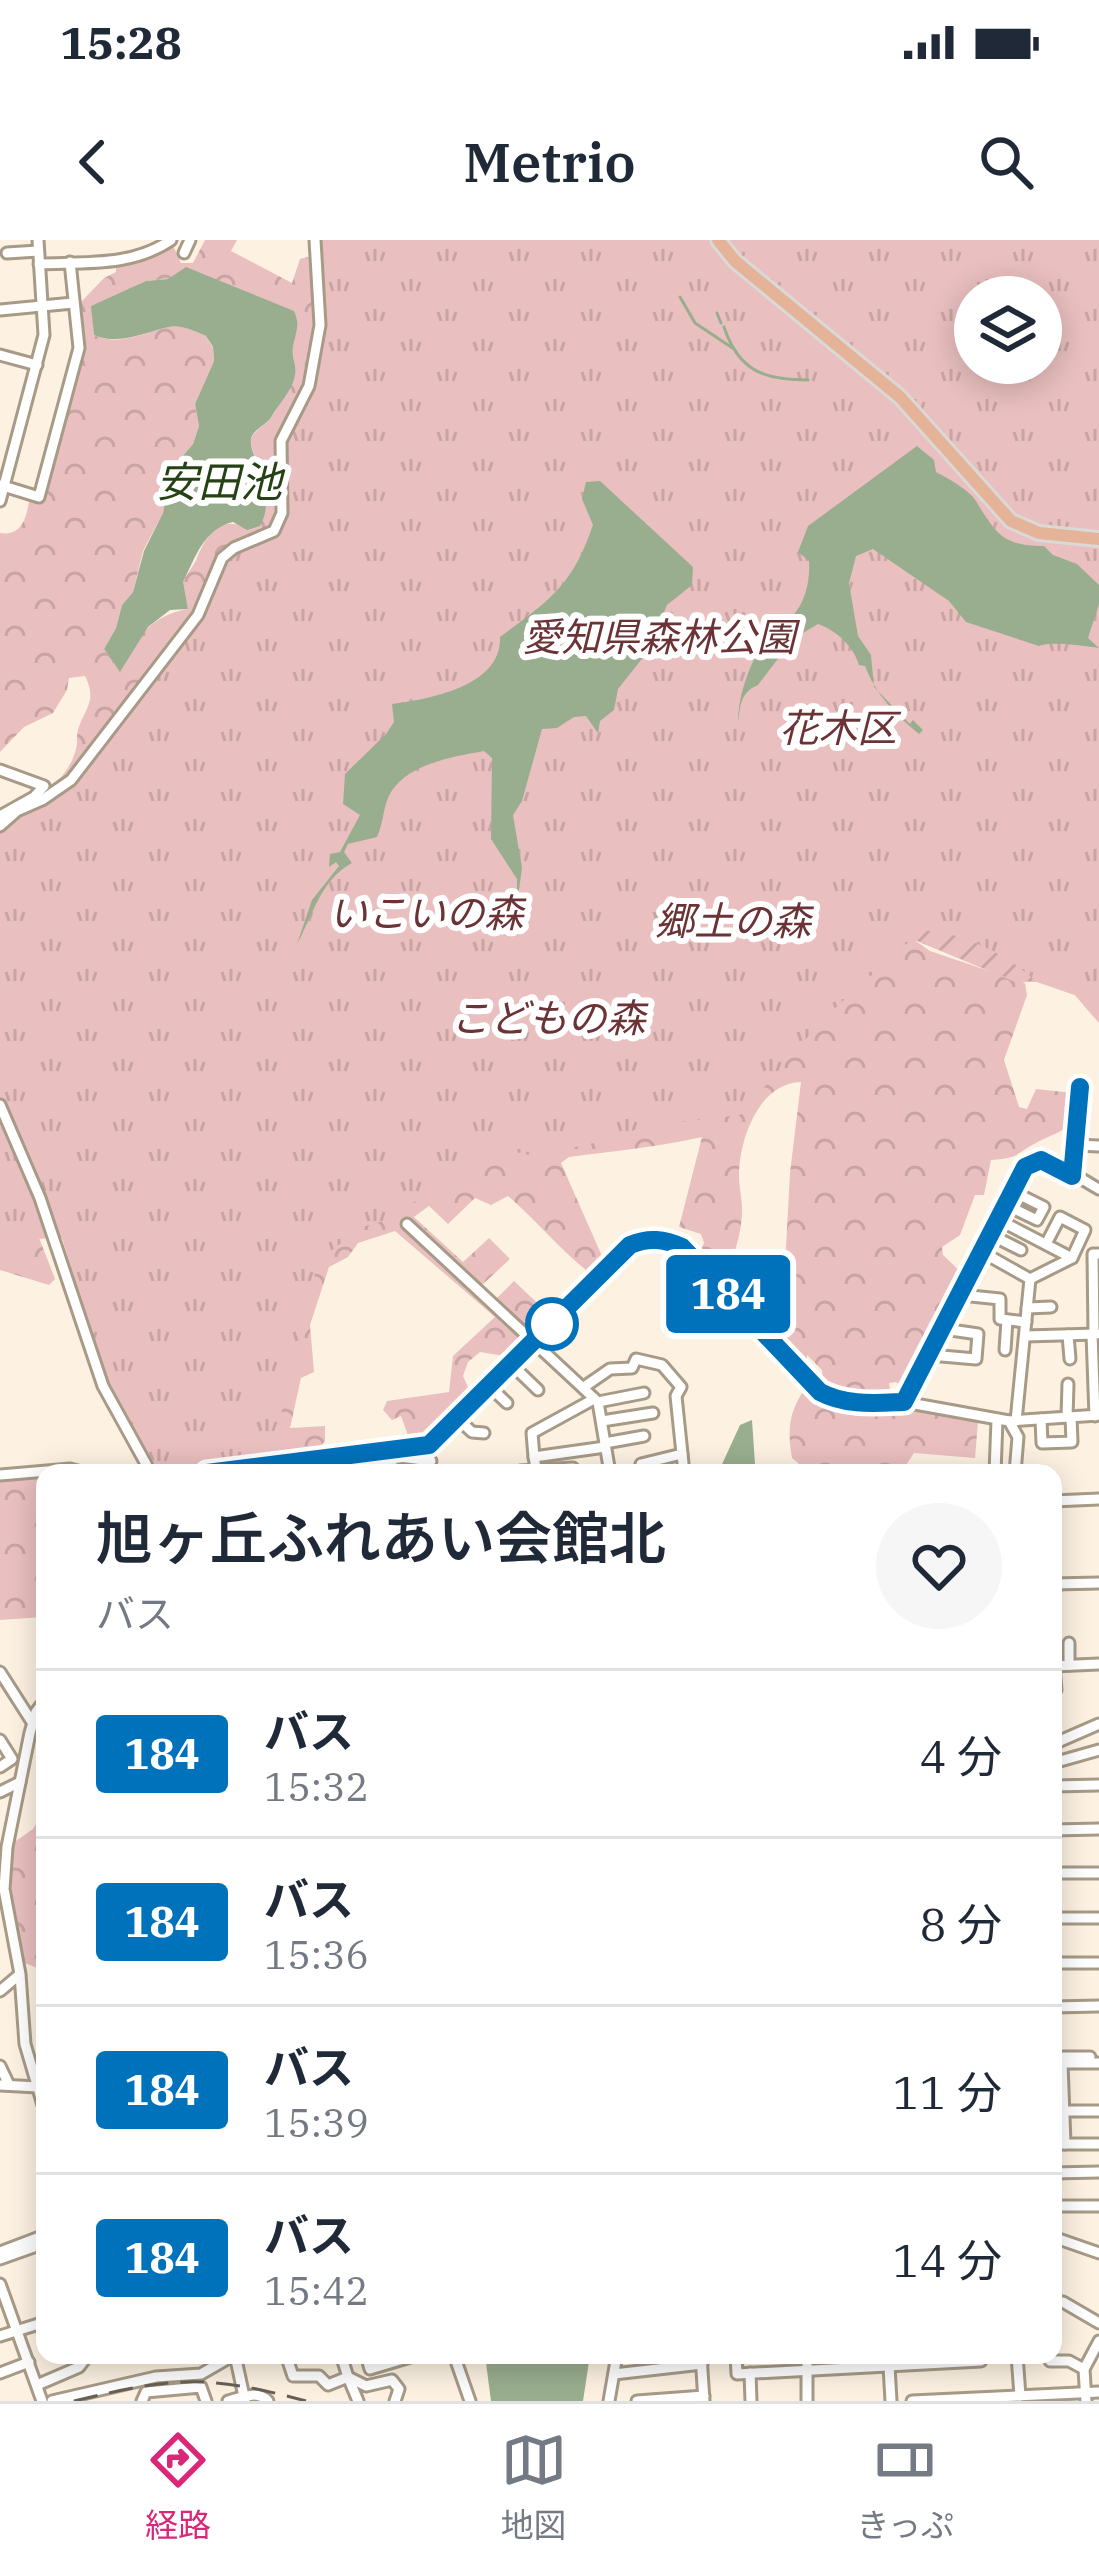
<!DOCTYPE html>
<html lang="ja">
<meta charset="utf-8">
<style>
:root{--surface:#fff;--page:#f6f6f7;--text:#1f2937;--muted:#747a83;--line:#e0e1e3;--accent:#db2777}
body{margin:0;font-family:"IBM Plex Serif","Noto Sans JP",serif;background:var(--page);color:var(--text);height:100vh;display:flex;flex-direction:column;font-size:45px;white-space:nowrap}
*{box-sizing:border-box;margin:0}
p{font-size:39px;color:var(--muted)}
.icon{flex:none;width:66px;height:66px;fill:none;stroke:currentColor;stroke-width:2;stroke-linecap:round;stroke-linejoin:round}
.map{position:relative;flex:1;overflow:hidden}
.sheet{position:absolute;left:36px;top:1224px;width:1026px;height:900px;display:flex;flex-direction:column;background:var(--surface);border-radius:24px;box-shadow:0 6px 30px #0003}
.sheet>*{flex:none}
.badge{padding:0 24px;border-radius:9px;font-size:42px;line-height:78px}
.fabs{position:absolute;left:954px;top:36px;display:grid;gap:24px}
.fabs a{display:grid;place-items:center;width:108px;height:108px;border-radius:50%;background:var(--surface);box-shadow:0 6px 30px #0003;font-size:60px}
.map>.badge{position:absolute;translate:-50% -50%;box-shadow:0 0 0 6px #fff}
.round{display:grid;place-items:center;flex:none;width:126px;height:126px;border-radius:63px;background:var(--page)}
.summary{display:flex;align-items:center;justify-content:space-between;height:204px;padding:0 60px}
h1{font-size:57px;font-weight:600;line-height:90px}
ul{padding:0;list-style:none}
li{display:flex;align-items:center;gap:36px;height:168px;padding:0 60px;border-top:3px solid var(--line)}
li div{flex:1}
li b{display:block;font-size:45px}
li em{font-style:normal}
li .badge{min-width:132px;font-weight:700;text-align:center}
.status{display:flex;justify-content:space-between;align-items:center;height:84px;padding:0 60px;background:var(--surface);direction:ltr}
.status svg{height:33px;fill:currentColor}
header{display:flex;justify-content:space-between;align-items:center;height:156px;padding:0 60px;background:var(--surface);font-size:54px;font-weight:600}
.menu{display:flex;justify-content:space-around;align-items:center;height:168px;border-top:3px solid var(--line);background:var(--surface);font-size:33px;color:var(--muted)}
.menu a{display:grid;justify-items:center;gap:6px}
.menu .on{color:var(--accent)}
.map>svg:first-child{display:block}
.forest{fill:url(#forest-crowns);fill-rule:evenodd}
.park{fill:url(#park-tufts);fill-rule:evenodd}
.garden{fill:url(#garden-furrows)}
.water{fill:#99ae8f}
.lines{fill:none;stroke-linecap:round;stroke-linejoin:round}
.stream{stroke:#99ae8f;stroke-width:3}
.minor-casing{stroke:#a79a87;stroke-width:15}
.major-casing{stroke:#dad9d8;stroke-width:18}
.minor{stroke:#fff;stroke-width:9}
.major{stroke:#e5b398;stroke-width:12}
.rail{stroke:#666056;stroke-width:3;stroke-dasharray:24 12;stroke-linecap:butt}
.line-casing{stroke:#fff;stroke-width:27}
.line{stroke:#0072bc;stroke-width:18}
.stop-dot{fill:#fff;stroke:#0072bc;stroke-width:6}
.labels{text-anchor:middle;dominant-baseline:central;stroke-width:12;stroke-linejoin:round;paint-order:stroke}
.park-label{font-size:39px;font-style:italic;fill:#6b3336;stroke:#fff}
.water-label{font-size:42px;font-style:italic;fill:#254214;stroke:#fff}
</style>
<div class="status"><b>15:28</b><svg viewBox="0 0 49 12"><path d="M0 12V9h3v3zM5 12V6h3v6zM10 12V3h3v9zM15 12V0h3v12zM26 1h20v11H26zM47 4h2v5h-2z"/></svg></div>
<header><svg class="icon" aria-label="back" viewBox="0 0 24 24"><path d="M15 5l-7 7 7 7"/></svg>Metrio<svg class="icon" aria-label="search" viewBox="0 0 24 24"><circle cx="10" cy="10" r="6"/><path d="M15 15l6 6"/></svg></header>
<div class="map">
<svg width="1099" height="2161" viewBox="0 0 1099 2161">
<defs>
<pattern id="forest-crowns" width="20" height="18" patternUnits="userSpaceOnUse" patternTransform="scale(3)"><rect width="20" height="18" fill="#eabfbf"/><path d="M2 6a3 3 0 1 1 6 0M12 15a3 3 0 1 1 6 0" fill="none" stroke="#c9a4a4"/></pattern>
<pattern id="park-tufts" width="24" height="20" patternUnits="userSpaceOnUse" patternTransform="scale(3)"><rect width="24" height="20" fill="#eabfbf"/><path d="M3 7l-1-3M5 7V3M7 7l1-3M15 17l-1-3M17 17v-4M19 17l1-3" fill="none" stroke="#c9a4a4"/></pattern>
<pattern id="garden-furrows" width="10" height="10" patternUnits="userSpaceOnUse" patternTransform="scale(3)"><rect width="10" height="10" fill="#eabfbf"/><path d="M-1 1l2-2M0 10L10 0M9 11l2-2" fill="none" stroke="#c9a4a4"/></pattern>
</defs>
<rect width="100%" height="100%" fill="#fdf2e2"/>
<g class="forest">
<path d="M 205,0 L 237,0 L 231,11 L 292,43 L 300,19 L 311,16 L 318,77 L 278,271 L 272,287 L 223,312 L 198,368 L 180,394 L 143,437 L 68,540 L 24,565 C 47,551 69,537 76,509 C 78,503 76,496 78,490 C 84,469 98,462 85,436 L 69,438 L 67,450 L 53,473 L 24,487 L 0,512 L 0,293 C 23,297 27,275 30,256 L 40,259 L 82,108 L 79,71 L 82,61 L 104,38 L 116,32 L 116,22 L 172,3 L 181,23 L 193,23 ZM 168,39 L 292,108 C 298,138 287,153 271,178 C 265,186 254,190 251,199 C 249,207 265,241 267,254 L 243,286 C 218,277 207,296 198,315 C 195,325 187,333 182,342 L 188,369 C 152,375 136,397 119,430 L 104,409 L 116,388 L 122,365 L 133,352 L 143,311 L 163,273 L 171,230 L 193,204 L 199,186 L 195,164 L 214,121 L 213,108 L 206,96 C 194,91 183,85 169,87 C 145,92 119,107 94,95 L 92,67 L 146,41 Z"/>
<path d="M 1008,672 L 1099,783 L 1075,755 L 913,699 L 930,711 L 1025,743 L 1027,755 L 1004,820 L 1019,867 L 1027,869 L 1036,849 L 1073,853 L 1071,885 C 1059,893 1047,897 1036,903 C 1013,915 1020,918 991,920 L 984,955 L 975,955 L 960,995 L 942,1007 L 943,1015 L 963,1034 L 904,1148 L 896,1142 L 889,1143 L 891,1157 L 830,1152 L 823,1145 L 822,1130 L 807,1115 L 807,1128 L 781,1099 L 790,933 L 801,842 C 759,843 739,899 739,936 C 739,948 743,962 742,974 C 739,1018 724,1009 746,1056 L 742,1061 L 699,1014 L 704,1003 L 701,994 L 679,987 L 702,897 C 657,907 615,911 569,917 L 561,923 L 605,1023 L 592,1035 C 561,1011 538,982 508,956 L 491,965 L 475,958 L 448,984 L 429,966 L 414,977 L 463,1022 L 489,998 L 510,1019 L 481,1046 L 496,1059 L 514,1041 L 552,1077 L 510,1117 L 480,1112 L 468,1122 L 463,1136 L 472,1156 L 435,1197 L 410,1201 L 401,1176 L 392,1180 L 383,1170 L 387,1161 L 449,1152 L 453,1116 L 495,1077 L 395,991 L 358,1003 L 348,1017 L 329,1027 L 310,1085 L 314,1132 L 301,1138 L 290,1188 L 325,1186 L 325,1201 L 315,1213 L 241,1223 L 232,1212 L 271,1023 L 820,706 Z"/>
<polygon points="0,897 55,1039 49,1045 0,1030"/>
<path d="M 802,1153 L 834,1165 L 902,1169 L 978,1182 L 975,1218 L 914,1213 L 901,1233 L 879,1233 L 875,1225 L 842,1233 L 810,1233 L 792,1218 C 788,1191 788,1176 802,1153 Z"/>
<polygon points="45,1233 45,1382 43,1377 0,1380 0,1236"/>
<polygon points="41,1575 45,1576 45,1731 22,1722 8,1646 13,1603 33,1589"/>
</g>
<path class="park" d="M 317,0 L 1099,0 L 1099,783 L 1075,755 L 1037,742 L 1015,742 L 912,699 L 825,777 L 740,875 L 643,886 L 617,898 L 534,916 L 511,911 L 492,897 L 414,962 L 387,980 L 362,987 L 319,1020 L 298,1091 L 303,1113 L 273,1195 L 288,1218 L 167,1231 L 155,1224 L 107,1147 L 62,998 L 0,1000 L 0,590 L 18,572 L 66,547 L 193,386 L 218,328 L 230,314 L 276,292 L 284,197 L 311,146 L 318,119 L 323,88 ZM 975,57 L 1041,57 L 1041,123 L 975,123 Z"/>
<path class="garden" d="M 926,691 C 960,691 1012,717 1035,741 L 1015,741 L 913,699 Z"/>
<g class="water">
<path d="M 186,27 L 294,71 C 301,87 295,92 293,107 C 291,116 297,126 295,135 C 293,149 279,164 272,176 C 268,184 256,188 252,196 C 244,210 280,251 260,286 L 247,290 L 233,282 C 203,289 195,319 183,342 L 188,369 L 170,370 L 148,387 L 120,432 L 104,409 L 116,388 L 122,365 L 133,352 L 144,311 L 163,273 L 171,230 L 193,204 L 199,186 L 195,164 L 214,121 L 213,107 L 206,96 C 194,91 182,85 169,87 C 145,92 119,106 94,95 L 91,66 L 146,41 L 168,39 Z"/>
<path d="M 917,206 L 934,220 L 936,232 C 949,239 968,249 976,261 C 996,294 1003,306 1044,306 L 1053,315 L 1077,324 L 1099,345 L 1099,364 L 1088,398 L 1099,408 C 1084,406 1051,401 1039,406 L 966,382 L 949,361 L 873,309 L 856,316 L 849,343 L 858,396 L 871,415 L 874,447 L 910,484 L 913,480 L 923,490 L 919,494 C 894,473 877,456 865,426 L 859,425 C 854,407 836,390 818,384 L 793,399 L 758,445 C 740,452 740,467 738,484 C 738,459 745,439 755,417 C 760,406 766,403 768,391 C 799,383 811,350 809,321 L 798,312 L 808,286 Z"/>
<path d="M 600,241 L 693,327 L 692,345 L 667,365 L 645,415 L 618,449 L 614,470 L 600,481 L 598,493 L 586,476 L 574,477 L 557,488 L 542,489 L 522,561 L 513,575 L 522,628 L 517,664 L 517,639 L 491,599 L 492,518 L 484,511 C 452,517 403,524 388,558 C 383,570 383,584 377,597 L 348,604 L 344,612 L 352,623 C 320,640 312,678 297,704 L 312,660 L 339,626 L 336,622 L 329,627 L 330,614 L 340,612 L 360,575 L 343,564 L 345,534 L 386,494 L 394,482 L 392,464 C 430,459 502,446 500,397 C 551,359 572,346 593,285 L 582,259 L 586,242 Z"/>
<polygon points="752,1180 755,1224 765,1233 718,1233 740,1185"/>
<polygon points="485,2115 590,2115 583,2161 491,2161"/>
</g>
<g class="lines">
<g class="stream">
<polyline points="680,57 695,83 734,109"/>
<polyline points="717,73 721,83"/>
<path d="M 724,87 C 739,132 765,140 808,140"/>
</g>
<g class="minor-casing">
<g id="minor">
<polyline points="7,13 38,11"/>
<polyline points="184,13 190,0"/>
<path d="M 39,24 C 85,22 132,27 171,0"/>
<polyline points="0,70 73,63"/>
<polyline points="0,115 37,125"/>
<polyline points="0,245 39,257 79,108 70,22"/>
<polyline points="0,261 44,95 38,0"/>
<polyline points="0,530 44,546 34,557 0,576"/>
<polyline points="0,586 17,571 42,560 71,540 198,375 222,318 234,308 274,291 282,273 281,201 309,146 320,85 315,0"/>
<polyline points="0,865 40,958 103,1146 151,1233"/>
<polyline points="1076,905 1099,906"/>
<polyline points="1072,936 1080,847"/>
<polyline points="1006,965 1037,980 1044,967 1014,952"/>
<polyline points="999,980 1072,1018 1030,1039"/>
<polyline points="407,984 598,1162 610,1233"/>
<polyline points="991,995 1021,1010"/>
<polyline points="1046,1004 1060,977 1085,990 1072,1018"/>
<polyline points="982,1012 1030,1039 1016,1181"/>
<polyline points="961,1055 1000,1059 1000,1079 1026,1082"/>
<polyline points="1027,1068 1051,1067"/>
<polyline points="1092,1094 1095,1176"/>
<polyline points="1094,1094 1093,1014 1099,1014"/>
<polyline points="1068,1095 1070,1119"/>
<polyline points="1025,1096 1097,1094"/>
<polyline points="1005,1110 1007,1080"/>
<polyline points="930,1115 976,1119 978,1094 944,1089"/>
<polyline points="512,1125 538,1150"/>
<polyline points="490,1147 507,1163"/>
<polyline points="584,1147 610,1129 632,1128 636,1119 662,1125 681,1147 676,1156 684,1233"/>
<polyline points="598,1162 644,1153"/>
<path d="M 904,1162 L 1025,927 C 1047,912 1078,938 1099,949"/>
<polyline points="1067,1177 1068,1144"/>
<polyline points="1041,1179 1042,1203 1072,1202 1071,1177"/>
<polyline points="459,1180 472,1192 484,1193"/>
<polyline points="602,1181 653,1173"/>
<polyline points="1009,1181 1018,1197 1015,1233"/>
<polyline points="605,1203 644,1196"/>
<polyline points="400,1217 431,1221"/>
<polyline points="534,1217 532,1193 594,1159"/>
<polyline points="520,1231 573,1228"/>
<polyline points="1041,1232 1041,1233"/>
<path d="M 207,1233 L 429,1205 L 630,1005 C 653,996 673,999 692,1015 L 820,1152 L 833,1159 L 904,1162 L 1009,1181 L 1099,1175"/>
<polyline points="329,1233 337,1217"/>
<polyline points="537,1233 534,1217 605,1207"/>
<polyline points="644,1233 641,1224 682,1214"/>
<polyline points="995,1233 997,1180"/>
<polyline points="0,1235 70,1229 85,1233"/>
<polyline points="1053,1261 1099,1259"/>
<polyline points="1053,1344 1099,1343"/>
<polyline points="1069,1403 1069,1425"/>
<polyline points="1053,1426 1099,1424"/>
<polyline points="1054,1426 1056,1450"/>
<polyline points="0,1432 32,1482"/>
<polyline points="45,1460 36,1472 30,1493 7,1607 4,1649 20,1734 25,1804 45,1872"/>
<polyline points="0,1500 12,1519 0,1527"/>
<polyline points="1053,1504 1099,1484"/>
<polyline points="1053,1523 1099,1510"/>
<polyline points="1053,1546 1099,1545"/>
<polyline points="0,1552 20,1542"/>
<polyline points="1053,1590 1099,1589"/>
<polyline points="1053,1633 1099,1633"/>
<polyline points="1053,1678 1099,1678"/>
<polyline points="1053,1723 1099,1723"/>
<polyline points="0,1751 19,1735"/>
<polyline points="1053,1767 1099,1766"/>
<polyline points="1053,1817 1090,1817"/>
<polyline points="1053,1823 1099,1823"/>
<polyline points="1062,1823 1065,1904"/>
<polyline points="0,1826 9,1845"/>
<polyline points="0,1845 38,1847"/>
<polyline points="1053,1871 1099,1871"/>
<polyline points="1053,1904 1099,1904"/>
<polyline points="1053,1933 1099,1932"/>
<polyline points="1053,1966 1099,1966"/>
<polyline points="1053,1997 1099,2013"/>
<polyline points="0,2012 45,1995"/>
<polyline points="0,2019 45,2003"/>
<polyline points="0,2044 42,2161"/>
<polyline points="1053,2062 1063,2062 1099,2083"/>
<polyline points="0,2096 45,2082"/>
<polyline points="235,2115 245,2161"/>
<polyline points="286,2115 293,2136 319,2136 328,2145 348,2137 341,2115"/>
<polyline points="366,2115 370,2129 417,2115"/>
<polyline points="454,2115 470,2161"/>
<polyline points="701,2115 704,2161"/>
<polyline points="736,2115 737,2134 981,2121 980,2115"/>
<polyline points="1017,2115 1020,2156"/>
<polyline points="1050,2115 1050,2121 1069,2121 1084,2129 1086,2161"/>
<polyline points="889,2126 891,2161"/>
<polyline points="1084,2129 1099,2101"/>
<polyline points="0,2133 29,2122"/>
<polyline points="750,2133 751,2161"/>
<polyline points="614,2134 702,2124"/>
<polyline points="37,2145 79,2127 88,2115"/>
<polyline points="52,2161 156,2137 201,2134 234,2115"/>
<polyline points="142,2161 146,2152 201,2147 206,2161"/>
<path d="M 228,2161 C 242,2157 258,2150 268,2161"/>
<polyline points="358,2161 348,2137 366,2146 392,2140 399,2149 395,2161"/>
<polyline points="609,2161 617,2115"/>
<polyline points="637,2161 704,2156"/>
<polyline points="807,2161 807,2115"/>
<polyline points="912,2161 1099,2152"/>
</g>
</g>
<g class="major-casing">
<polyline id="major" points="718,0 735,21 900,157 1011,281 1039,293 1099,299"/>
</g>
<use href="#minor" class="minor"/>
<use href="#major" class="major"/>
<path class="rail" d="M 74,2161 C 174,2137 206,2134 306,2161"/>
</g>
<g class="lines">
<g class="line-casing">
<path id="line" d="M 207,1233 L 429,1205 L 630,1005 C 649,997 664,999 682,1007 L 820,1152 C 846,1166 876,1163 904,1162 L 1025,927 L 1041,920 L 1072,936 L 1080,847"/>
</g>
<use href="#line" class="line"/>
</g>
<circle class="stop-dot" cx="552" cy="1084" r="24"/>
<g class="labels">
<g class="park-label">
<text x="659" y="396">愛知県森林公園</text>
<text x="838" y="487">花木区</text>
<text x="426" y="672">いこいの森</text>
<text x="733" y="680">郷土の森</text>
<text x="548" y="777">こどもの森</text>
</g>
<g class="water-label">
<text x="219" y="241">安田池</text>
</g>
</g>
</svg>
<div class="fabs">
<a><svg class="icon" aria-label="layers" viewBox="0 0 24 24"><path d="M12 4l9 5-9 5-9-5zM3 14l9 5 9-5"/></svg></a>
</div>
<b class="badge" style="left:728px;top:1054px;background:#0072bc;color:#fff">184</b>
<section class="sheet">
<div class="summary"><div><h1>旭ヶ丘ふれあい会館北</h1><p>バス</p></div><a class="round"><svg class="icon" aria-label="heart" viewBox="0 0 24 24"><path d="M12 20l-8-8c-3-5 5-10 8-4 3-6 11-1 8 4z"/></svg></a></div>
<ul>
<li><span class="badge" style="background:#0072bc;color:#fff">184</span><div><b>バス</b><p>15:32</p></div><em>4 分</em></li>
<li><span class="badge" style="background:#0072bc;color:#fff">184</span><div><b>バス</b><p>15:36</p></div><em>8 分</em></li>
<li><span class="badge" style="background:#0072bc;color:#fff">184</span><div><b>バス</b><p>15:39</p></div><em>11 分</em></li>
<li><span class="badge" style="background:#0072bc;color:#fff">184</span><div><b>バス</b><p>15:42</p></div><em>14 分</em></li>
</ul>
</section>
</div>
<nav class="menu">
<a class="on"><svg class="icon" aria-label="directions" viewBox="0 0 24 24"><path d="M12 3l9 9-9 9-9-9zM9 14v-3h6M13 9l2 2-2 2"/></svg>経路</a>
<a><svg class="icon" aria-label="map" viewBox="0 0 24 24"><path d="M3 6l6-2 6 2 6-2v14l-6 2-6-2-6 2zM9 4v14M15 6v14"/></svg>地図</a>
<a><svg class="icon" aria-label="tickets" viewBox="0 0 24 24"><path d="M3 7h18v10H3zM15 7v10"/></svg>きっぷ</a>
</nav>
